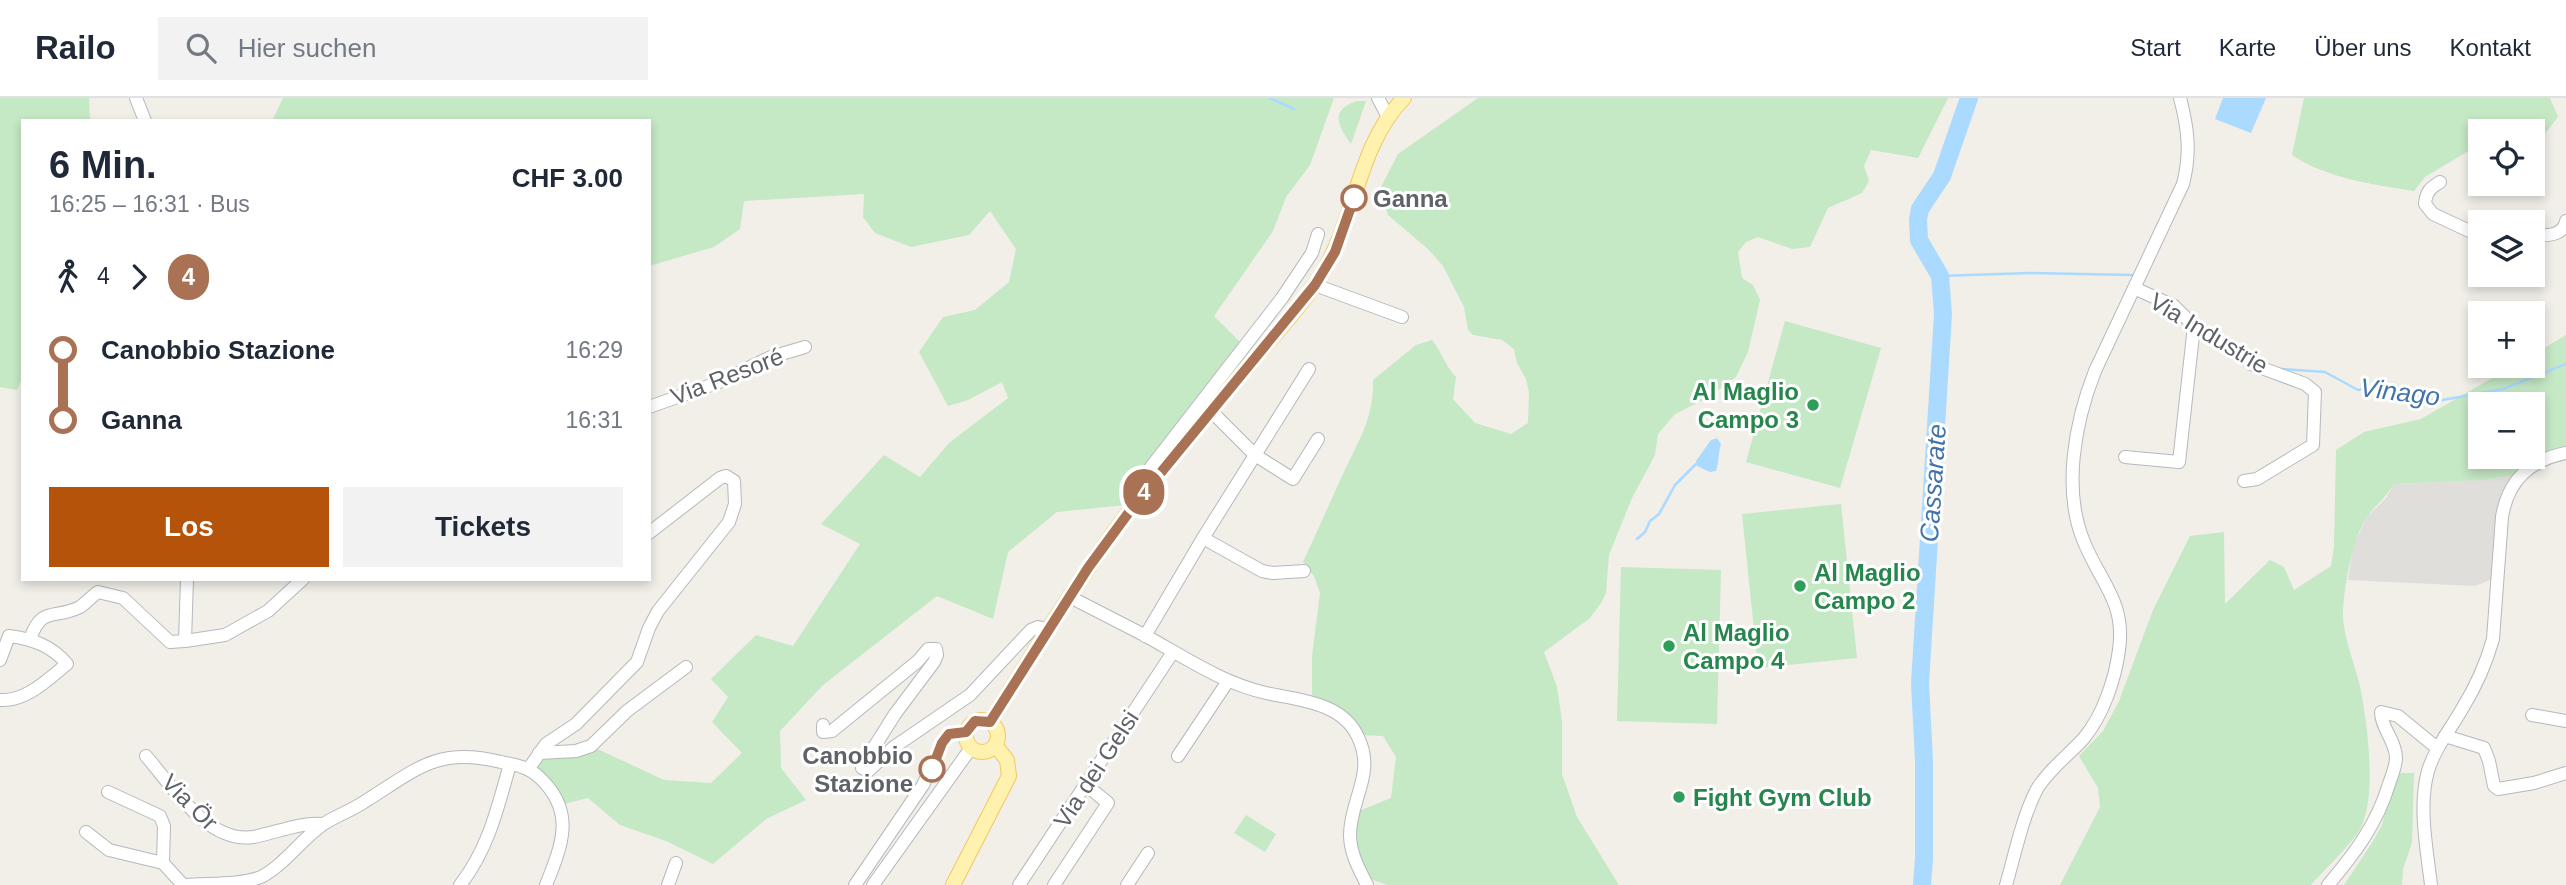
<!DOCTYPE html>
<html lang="de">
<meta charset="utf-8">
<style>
:root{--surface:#fff;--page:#f2f2f3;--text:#1f2937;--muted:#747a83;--line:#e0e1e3;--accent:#b45309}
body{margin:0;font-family:Helvetica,sans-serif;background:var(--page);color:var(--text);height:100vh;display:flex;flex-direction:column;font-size:26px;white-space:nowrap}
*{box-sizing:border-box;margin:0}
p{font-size:23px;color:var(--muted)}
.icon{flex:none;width:38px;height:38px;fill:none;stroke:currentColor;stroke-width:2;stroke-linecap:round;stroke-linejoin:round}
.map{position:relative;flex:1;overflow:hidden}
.drawer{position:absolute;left:21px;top:21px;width:630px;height:462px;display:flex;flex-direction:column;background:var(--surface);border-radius:0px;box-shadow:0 4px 10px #0003}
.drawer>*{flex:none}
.badge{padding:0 14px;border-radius:23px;font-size:24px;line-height:46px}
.tools{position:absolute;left:2468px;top:21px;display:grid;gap:14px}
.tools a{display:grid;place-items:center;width:77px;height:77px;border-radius:0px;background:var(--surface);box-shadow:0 4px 10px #0003;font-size:35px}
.map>.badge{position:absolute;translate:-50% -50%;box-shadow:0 0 0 4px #fff}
.legs{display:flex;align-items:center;gap:10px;height:77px;padding:0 28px;font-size:23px}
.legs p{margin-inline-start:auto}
.overview{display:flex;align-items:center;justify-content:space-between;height:119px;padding:0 28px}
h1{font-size:38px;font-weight:800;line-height:52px}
.cta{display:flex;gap:14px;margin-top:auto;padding:14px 28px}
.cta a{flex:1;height:80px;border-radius:0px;background:var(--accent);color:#fff;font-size:28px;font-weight:800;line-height:80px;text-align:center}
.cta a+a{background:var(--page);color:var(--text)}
ul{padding:0 28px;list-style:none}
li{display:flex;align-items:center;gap:24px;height:70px;font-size:26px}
li i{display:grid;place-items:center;width:10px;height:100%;margin:0 9px;background:currentColor}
li i::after{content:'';width:18px;height:18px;margin:-9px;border:5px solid;border-radius:50%;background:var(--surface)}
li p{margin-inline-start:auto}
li:first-child i{background:linear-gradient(#0000 50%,currentColor 0)}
li:last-child i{background:linear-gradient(currentColor 50%,#0000 0)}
header{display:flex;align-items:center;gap:42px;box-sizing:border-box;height:98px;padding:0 35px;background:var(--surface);border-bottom:2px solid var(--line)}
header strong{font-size:33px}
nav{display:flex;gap:38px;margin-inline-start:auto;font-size:24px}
.search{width:490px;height:63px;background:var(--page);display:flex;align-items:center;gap:18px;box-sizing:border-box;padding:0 24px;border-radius:0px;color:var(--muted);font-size:26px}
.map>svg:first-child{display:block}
.industrial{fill:#e0deda}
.green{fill:#c5e8c5;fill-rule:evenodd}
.water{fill:#aadaff}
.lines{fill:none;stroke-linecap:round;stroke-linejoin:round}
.stream{stroke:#aadaff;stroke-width:2.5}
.river{stroke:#aadaff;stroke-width:18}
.minor-casing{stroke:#b5b8bc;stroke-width:14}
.major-casing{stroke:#f2c960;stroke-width:16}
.minor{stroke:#fff;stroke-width:12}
.major{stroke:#fff2af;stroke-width:14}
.line-1-casing{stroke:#fff;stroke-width:16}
.line-1{stroke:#a97254;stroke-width:10}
.stop-1-dot{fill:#fff;stroke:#a97254;stroke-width:3.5}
.leisure-dot{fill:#2e9e5b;stroke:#fff;stroke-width:2.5}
.labels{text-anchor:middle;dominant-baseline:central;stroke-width:6;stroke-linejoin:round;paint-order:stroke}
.stop-label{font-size:24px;font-weight:bold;fill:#5f6368;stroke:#fff;text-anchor:start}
.street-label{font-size:24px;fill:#5f6368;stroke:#fff}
.leisure-label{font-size:24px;font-weight:bold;fill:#27864d;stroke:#fff;text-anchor:start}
.water-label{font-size:26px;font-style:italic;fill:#4174aa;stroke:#fff}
</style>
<header>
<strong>Railo</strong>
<div class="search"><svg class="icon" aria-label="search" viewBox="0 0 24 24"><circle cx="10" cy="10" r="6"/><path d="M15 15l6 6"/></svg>Hier suchen</div>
<nav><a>Start</a><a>Karte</a><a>Über uns</a><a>Kontakt</a></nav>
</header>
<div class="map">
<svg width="2566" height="787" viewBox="0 0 2566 787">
<rect width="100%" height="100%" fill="#f1efe8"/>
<polygon class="industrial" points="2522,376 2510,394 2498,479 2475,488 2348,482 2353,449 2366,420 2386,400 2394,386 2485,382"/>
<g class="green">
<polygon points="0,0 89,0 90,23 23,23 23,278 17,292 0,289"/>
<polygon points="283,0 1334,0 1310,67 1286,99 1273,133 1214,218 1256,260 1135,406 1057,414 1008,454 993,521 937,498 823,587 780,633 781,670 806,702 766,721 713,766 666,743 620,727 588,700 560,707 529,670 539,655 591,648 664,682 711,685 742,655 712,624 728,599 711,581 756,537 793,548 860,446 821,426 884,357 920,379 949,345 1008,300 1002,284 968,302 948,308 919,254 943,219 975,212 1009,184 1016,151 990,113 969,137 911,149 875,135 863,119 864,96 744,103 740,131 714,149 649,168 649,23 272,23"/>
<path d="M 1478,0 L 1948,0 L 1918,60 L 1871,52 L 1864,68 L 1869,83 L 1862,95 L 1828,110 L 1810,149 L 1792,151 L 1758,139 L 1746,144 L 1738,154 L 1742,180 L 1753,187 L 1760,202 L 1748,254 L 1736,279 L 1709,299 L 1675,316 L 1658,336 L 1655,357 L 1632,400 L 1609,457 L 1606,495 L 1601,505 L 1590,520 L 1544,554 L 1557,589 L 1562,623 L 1562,676 L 1577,719 L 1619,787 L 1387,787 L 1368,780 L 1354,741 L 1359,713 L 1391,700 L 1396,659 L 1383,638 L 1357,637 L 1312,598 L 1312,558 L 1320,495 L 1314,478 L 1303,464 C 1317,434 1330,404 1344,374 C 1359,341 1374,321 1373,282 L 1416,247 L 1432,242 C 1442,254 1445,268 1456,279 L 1453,301 L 1475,325 L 1511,336 L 1528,325 L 1529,295 L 1526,281 L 1517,265 L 1514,251 L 1502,242 L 1473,237 L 1468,232 L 1464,209 L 1443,168 L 1428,151 L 1388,117 L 1379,93 L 1398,56 Z"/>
<path d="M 2304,0 L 2550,0 L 2558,19 L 2532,52 L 2532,33 L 2480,33 L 2480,59 L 2470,52 L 2425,79 L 2414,93 C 2372,86 2328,81 2292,57 Z"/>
<path d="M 1357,3 L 1366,3 L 1351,46 C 1338,28 1329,12 1357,3 Z"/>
<polygon points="1785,223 1881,250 1840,390 1746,364"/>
<path d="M 2566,237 L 2566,355 L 2522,376 L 2485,382 L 2394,386 C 2386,399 2376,407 2367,419 C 2353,437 2343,493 2343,517 C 2343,536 2354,565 2359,584 C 2367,620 2378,699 2360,731 C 2352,746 2323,773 2311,787 L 2060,787 L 2100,709 L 2098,690 L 2079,658 L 2103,633 L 2119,603 L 2153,512 L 2190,438 L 2224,434 L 2225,506 L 2270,462 L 2284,469 L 2294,492 L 2331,468 L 2334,449 L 2336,352 L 2364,334 L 2421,321 L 2513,268 L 2532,268 L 2532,257 ZM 2480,306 L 2532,306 L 2532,359 L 2480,359 Z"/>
<polygon points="1841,406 1857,560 1758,570 1742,416"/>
<polygon points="1621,469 1721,472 1717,626 1617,623"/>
<polygon points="2395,675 2414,675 2412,745 2403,771 2402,787 2344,787 2372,745 2382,727"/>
<polygon points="1246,717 1276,736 1265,754 1234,735"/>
</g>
<g class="water">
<polygon points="2223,0 2266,0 2251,35 2215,21"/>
<path d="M 1717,340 L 1721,346 C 1718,355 1719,364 1716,373 L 1710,374 L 1697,368 L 1696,363 L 1711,342 Z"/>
</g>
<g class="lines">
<g class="stream">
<polyline points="1270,0 1294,11"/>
<polyline points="1911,119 1918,122"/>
<polyline points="1940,178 2029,175 2132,177"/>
<polyline points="2216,235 2235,245"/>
<polyline points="2282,271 2325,274 2358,292 2395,287 2412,297 2437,303 2503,291 2566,266"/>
<polyline points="1637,441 1645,434 1650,423 1659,416 1675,387 1696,366"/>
</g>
<polyline class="river" points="1922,787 1924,761 1924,663 1920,585 1943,216 1940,178 1919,142 1918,122 1920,111 1942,78 1969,0"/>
<g class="minor-casing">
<g id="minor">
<polyline points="136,0 145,23"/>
<polyline points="1378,0 1388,19"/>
<path d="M 2440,84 C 2430,90 2426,94 2425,106 L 2433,116 L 2480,138"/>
<path d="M 2532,138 C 2545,137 2563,139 2566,123"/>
<polyline points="1315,187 1402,219"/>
<polyline points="2134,190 2174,208 2194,228 2236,253 2251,266 2305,286 2315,294 2313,347 2257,381 2244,383"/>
<polyline points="649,309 717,285 771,259 805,249"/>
<polyline points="1211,313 1255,357 1293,381 1318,341"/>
<polyline points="2125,359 2179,364 2194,228"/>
<polyline points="1135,406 1131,398 1134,391 1282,200 1312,155 1318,136"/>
<polyline points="1304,473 1273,475 1262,473 1203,440 1309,271"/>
<path d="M 1070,499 C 1095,512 1121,525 1146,538 C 1184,559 1222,585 1266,595 C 1298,602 1342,604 1358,639 C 1376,676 1350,701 1350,737 C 1350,755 1359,771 1367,787"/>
<polyline points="1145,538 1203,440"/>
<path d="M 30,541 C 42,507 54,522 80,509 C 86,505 92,498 98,494 L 123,500 L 170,544 L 185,543 L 187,481"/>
<polyline points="185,543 225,537 268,513 303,481"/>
<path d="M 0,562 L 9,538 C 33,541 52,548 67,566 C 48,581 26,604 0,602"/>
<polyline points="2532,617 2566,623"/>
<polyline points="823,627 823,634 832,633 918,563 928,551 936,551 937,557 934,564 895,616 864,665 862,670 868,673 894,649 970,597 1031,532 1038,529 1049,532"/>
<polyline points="2445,638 2484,650 2489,663 2494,688 2498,691 2534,685 2566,675"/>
<polyline points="539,655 576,653 591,648 627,613 686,569"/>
<path d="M 146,658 C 172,688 208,746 253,739 C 275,735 300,724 322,726"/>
<polyline points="1178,658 1228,583"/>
<polyline points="529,670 546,646 576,626 637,564 649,530 658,513 729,424 735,406 734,383 726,378 720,380 649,435"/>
<polyline points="108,694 160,718 164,728 163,765"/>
<polyline points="86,734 109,752 163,765 183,787"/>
<path d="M 186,787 C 209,785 240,787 261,779 C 284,767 301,742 322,727 C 335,718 351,713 364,704 C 416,672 436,648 501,664 C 516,667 529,669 540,680 C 576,714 562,747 546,787"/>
<path d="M 460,787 C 488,752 498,709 510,666"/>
<polyline points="668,787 676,765"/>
<polyline points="855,787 923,687 944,641 953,635 966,634"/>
<polyline points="873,787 971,650"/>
<polyline points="1019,787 1173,554"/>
<polyline points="1054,787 1108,705 1086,687"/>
<polyline points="1127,787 1148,755"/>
<path d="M 2006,787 C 2015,756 2022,720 2037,691 C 2049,671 2069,657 2084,640 C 2103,617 2115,582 2119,552 C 2126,504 2100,484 2084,444 C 2062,392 2075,324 2095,273 L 2183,86 C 2191,55 2188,30 2180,0"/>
<path d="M 2328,787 C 2355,755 2377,726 2389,686 C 2392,677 2396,668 2396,660 C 2396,643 2381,630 2381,614 L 2398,618 L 2437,650"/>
<path d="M 2431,787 C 2427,752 2418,708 2428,673 C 2435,650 2450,632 2462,611 C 2475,590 2486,566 2493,541 L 2502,419 C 2508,382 2530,362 2566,355"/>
</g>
</g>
<g class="major-casing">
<g id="major">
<circle cx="982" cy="638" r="16"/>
<path d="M 990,624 C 1036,551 1081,476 1134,407 C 1174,355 1217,306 1259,255 C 1278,233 1299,210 1316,185 C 1356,128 1355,50 1404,0"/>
<polyline points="953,787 1009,678 1007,662 995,647"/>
</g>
</g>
<use href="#minor" class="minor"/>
<use href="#major" class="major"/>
</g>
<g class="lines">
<g class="line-1-casing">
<polyline id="line-1" points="932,671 942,645 949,636 966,634 975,623 990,624 1088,470 1135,406 1315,187 1335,154 1354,100"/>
</g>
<use href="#line-1" class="line-1"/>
</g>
<g class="stop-1-dot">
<circle cx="1354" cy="100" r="12"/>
<circle cx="932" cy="671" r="12"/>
</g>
<g class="leisure-dot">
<circle cx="1813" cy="307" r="7"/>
<circle cx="1800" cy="488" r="7"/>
<circle cx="1669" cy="548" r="7"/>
<circle cx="1679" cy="699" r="7"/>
</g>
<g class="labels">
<g class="stop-label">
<text x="1373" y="100">Ganna</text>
<text x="913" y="657" text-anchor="end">Canobbio<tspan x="913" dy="28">Stazione</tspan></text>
</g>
<g class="street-label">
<text transform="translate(2209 235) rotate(31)">Via Industrie</text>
<text transform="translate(727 278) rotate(-21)">Via Resoré</text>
<text transform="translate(1096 671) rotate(-57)">Via dei Gelsi</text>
<text transform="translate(190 704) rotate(45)">Via Ör</text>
</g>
<g class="leisure-label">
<text x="1799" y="293" text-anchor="end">Al Maglio<tspan x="1799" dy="28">Campo 3</tspan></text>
<text x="1814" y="474">Al Maglio<tspan x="1814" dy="28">Campo 2</tspan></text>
<text x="1683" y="534">Al Maglio<tspan x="1683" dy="28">Campo 4</tspan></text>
<text x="1693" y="699">Fight Gym Club</text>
</g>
<g class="water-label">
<text transform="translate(2400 294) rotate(7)">Vinago</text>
<text transform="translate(1933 385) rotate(-86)">Cassarate</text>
</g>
</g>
</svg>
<div class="tools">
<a><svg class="icon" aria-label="locate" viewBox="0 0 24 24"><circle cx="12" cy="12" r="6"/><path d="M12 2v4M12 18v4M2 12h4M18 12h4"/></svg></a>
<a><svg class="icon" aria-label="layers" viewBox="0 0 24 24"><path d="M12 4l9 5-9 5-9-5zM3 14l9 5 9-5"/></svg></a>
<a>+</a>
<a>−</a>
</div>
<b class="badge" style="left:1144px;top:394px;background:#a97254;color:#fff">4</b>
<section class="drawer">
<div class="overview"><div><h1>6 Min.</h1><p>16:25 – 16:31 · Bus</p></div><b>CHF 3.00</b></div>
<div class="legs"><svg class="icon" aria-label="walk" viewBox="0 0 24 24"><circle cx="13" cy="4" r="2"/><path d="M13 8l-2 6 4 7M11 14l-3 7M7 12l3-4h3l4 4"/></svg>4<svg class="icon" aria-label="forward" viewBox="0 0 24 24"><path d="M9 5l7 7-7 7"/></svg><b class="badge" style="background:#a97254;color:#fff">4</b></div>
<ul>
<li><i style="color:#a97254"></i><b>Canobbio Stazione</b><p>16:29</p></li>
<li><i style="color:#a97254"></i><b>Ganna</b><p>16:31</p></li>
</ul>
<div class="cta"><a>Los</a><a>Tickets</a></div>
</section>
</div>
